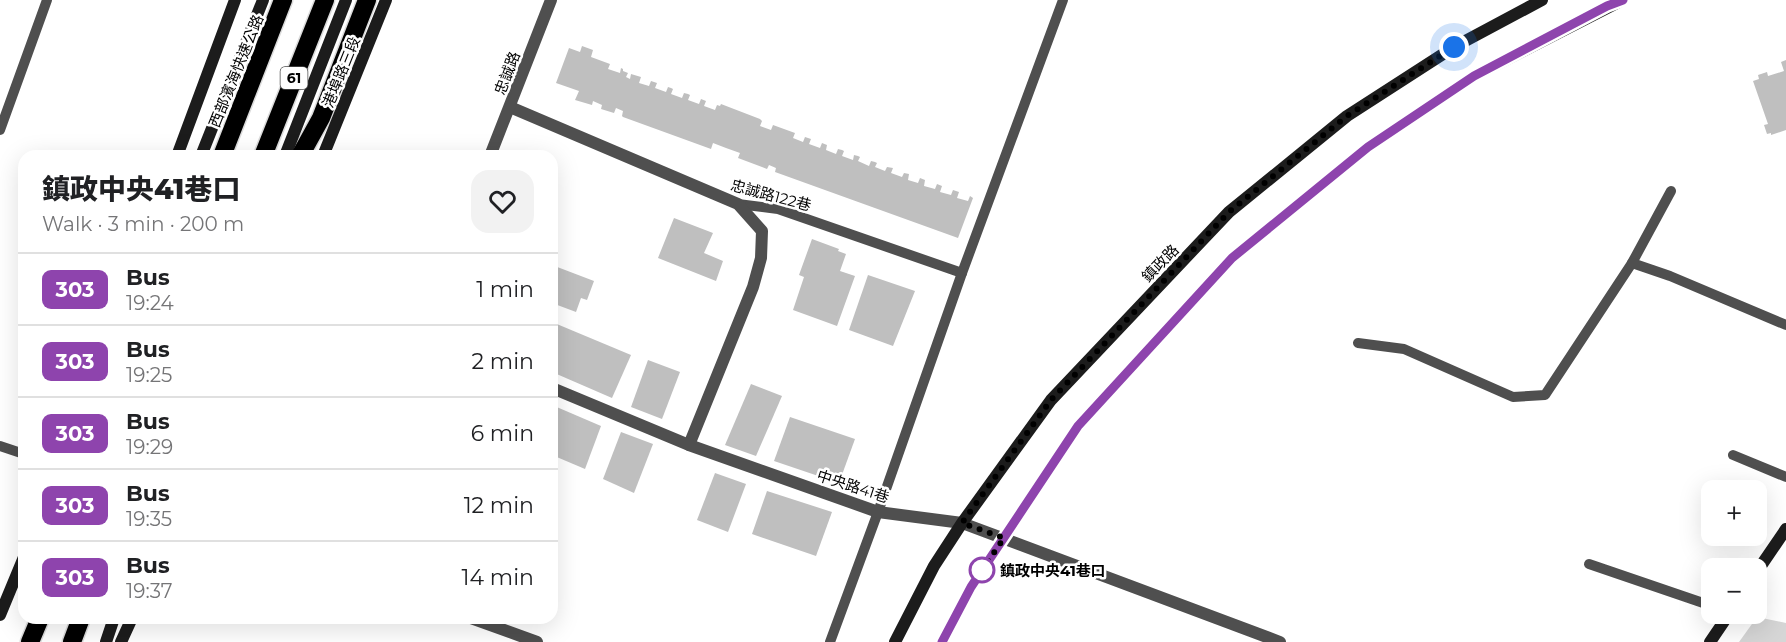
<!DOCTYPE html>
<meta charset="utf-8">
<style>
:root{--surface:#fff;--page:#f2f2f2;--text:#202124;--muted:#757577;--line:#e0e0e0}
body{margin:0;font-family:Montserrat,"Noto Sans TC",sans-serif;background:var(--page);color:var(--text);height:100vh;display:flex;flex-direction:column;font-size:22px;white-space:nowrap}
*{box-sizing:border-box;margin:0}
p{font-size:20px;color:var(--muted)}
.icon{flex:none;width:33px;height:33px;fill:none;stroke:currentColor;stroke-width:2;stroke-linecap:round;stroke-linejoin:round}
.map{position:relative;flex:1;overflow:hidden}
.panel{position:absolute;left:18px;top:150px;width:540px;height:474px;display:flex;flex-direction:column;background:var(--surface);border-radius:18px;box-shadow:0 6px 24px #0002}
.panel>*{flex:none}
.badge{padding:0 12px;border-radius:9px;font-size:21px;line-height:39px}
.controls{position:absolute;left:1701px;top:480px;display:grid;gap:12px}
.controls a{display:grid;place-items:center;width:66px;height:66px;border-radius:12px;background:var(--surface);box-shadow:0 6px 24px #0002;font-size:30px}
.you{position:absolute;width:30px;height:30px;margin:-15px;border:4px solid #fff;border-radius:50%;background:#1a73e8;box-shadow:0 0 0 9px #1a73e833}
.map>.badge{position:absolute;translate:-50% -50%;box-shadow:0 0 0 3px #fff}
.round{display:grid;place-items:center;flex:none;width:63px;height:63px;border-radius:18px;background:var(--page)}
.overview{display:flex;align-items:center;justify-content:space-between;height:102px;padding:0 24px}
h1{font-size:28px;font-weight:800;line-height:45px}
ul{padding:0;list-style:none}
li{display:flex;align-items:center;gap:18px;height:72px;padding:0 24px;border-top:2px solid var(--line)}
li div{flex:1}
li b{display:block;font-size:22px}
li em{font-style:normal}
li .badge{min-width:66px;font-weight:700;text-align:center}
.map>svg:first-child{display:block}
.green{fill:#d6d6d6}
.building{fill:#bfbfbf}
.lines{fill:none;stroke-linecap:round;stroke-linejoin:round}
.highway-casing{stroke:#dbdbdb;stroke-width:21}
.lane{stroke:#4f4f4f;stroke-width:10}
.street{stroke:#4f4f4f;stroke-width:12}
.secondary{stroke:#1c1c1c;stroke-width:12}
.highway{stroke:#000;stroke-width:18}
.line-casing{stroke:#fff;stroke-width:14}
.line{stroke:#8e44ad;stroke-width:9}
.walk{stroke:#000;stroke-width:6;stroke-dasharray:0 10.8}
.stop-dot{fill:#fff;stroke:#8e44ad;stroke-width:3}
.labels{text-anchor:middle;dominant-baseline:central;stroke-width:5;stroke-linejoin:round;paint-order:stroke}
.shield{fill:#fff;stroke:#4c4c4c;stroke-width:1.5}
.shield-label{font-size:14px;font-weight:bold;fill:#000}
.street-label{font-size:15px;fill:#000;stroke:#fff}
.stop-label{font-size:15px;font-weight:bold;fill:#000;stroke:#fff;text-anchor:start}
</style>
<div class="map">
<svg width="1786" height="642" viewBox="0 0 1786 642">
<rect width="100%" height="100%" fill="#fff"/>
<polygon class="green" points="1757,617 1786,623 1786,642 1739,642"/>
<g class="building">
<polygon points="582,46 593,50 591,57 610,64 608,69 620,73 621,68 623,69 623,71 628,73 626,77 630,79 631,74 641,77 639,83 649,86 651,81 657,83 655,88 666,92 668,87 671,88 673,89 671,94 682,98 684,93 688,94 690,95 688,100 699,104 701,99 706,101 704,106 715,110 717,105 720,106 721,104 760,119 762,121 760,126 771,130 773,125 795,133 793,138 803,142 805,137 811,139 809,144 820,148 822,143 827,145 826,150 836,154 838,149 842,150 844,151 842,156 853,160 854,155 858,156 860,157 858,161 869,166 871,161 875,162 877,163 875,167 885,171 887,167 893,168 891,173 902,177 904,173 909,174 908,180 918,183 920,178 925,180 924,186 935,189 937,184 942,186 940,192 951,195 953,190 959,192 957,198 968,201 970,196 973,198 958,238 775,172 776,168 769,165 767,169 738,158 740,153 726,148 713,143 711,149 623,117 622,116 623,111 616,108 614,113 601,109 602,105 593,101 592,105 575,100 579,91 556,83 569,48 580,52"/>
<polygon points="1786,60 1786,130 1771,135 1771,133 1767,134 1764,125 1768,124 1753,81 1759,79 1758,75 1767,72 1768,76 1784,71 1781,62"/>
<polygon points="674,218 713,233 704,253 723,261 716,281 658,258"/>
<polygon points="812,239 839,249 838,251 846,254 840,271 855,276 837,326 793,310 804,277 799,275"/>
<polygon points="552,265 594,281 587,300 581,298 576,312 552,303"/>
<polygon points="868,275 915,291 893,346 849,330"/>
<polygon points="552,322 631,355 612,398 552,372"/>
<polygon points="648,360 680,372 662,419 631,407"/>
<polygon points="751,384 782,396 756,456 725,445"/>
<polygon points="552,405 601,426 585,469 552,455"/>
<polygon points="790,417 855,439 839,483 774,461"/>
<polygon points="621,432 653,444 634,493 603,479"/>
<polygon points="715,473 746,484 728,532 697,520"/>
<polygon points="767,491 832,512 816,556 752,534"/>
</g>
<g class="lines">
<g class="highway-casing">
<g id="highway">
<polyline points="222,156 283,0"/>
<polyline points="263,156 325,0"/>
<polyline points="300,156 321,118 367,0"/>
<polyline points="30,642 40,618"/>
<polyline points="72,642 81,618"/>
</g>
</g>
<g class="lane">
<polyline points="0,130 47,0"/>
<polyline points="738,204 778,209 962,273"/>
<polyline points="1632,263 1671,191"/>
<polyline points="1358,343 1404,349 1513,397 1545,395 1632,263 1670,276 1786,325"/>
<polyline points="0,446 24,454"/>
<polyline points="1733,455 1786,477"/>
<polyline points="1589,564 1712,606"/>
<polyline points="830,642 878,512 962,273 1063,0"/>
</g>
<g class="street">
<polyline points="510,107 738,204 762,231 761,258 753,287 689,445"/>
<polyline points="490,156 551,0"/>
<polyline points="552,388 689,445 878,512 962,523 1280,642"/>
<polyline points="471,618 537,642"/>
</g>
<g class="secondary">
<polyline points="177,156 235,0"/>
<polyline points="201,156 263,0"/>
<polyline points="285,156 346,0"/>
<polyline points="323,156 386,0"/>
<polyline points="1756,573 1786,529"/>
<polyline points="0,615 24,557"/>
<polyline points="106,642 114,618"/>
<polyline points="121,642 132,618"/>
<polyline points="895,642 934,566 962,523 1051,400 1229,212 1347,116 1454,47 1542,0"/>
<polyline points="942,642 971,587 1078,426 1232,258 1368,147 1474,76 1623,0"/>
<polyline points="1710,642 1729,614"/>
</g>
<use href="#highway" class="highway"/>
</g>
<g class="lines">
<g class="line-casing">
<polyline id="line" points="942,642 971,587 1078,426 1232,258 1368,147 1474,76 1607,6 1623,0"/>
</g>
<use href="#line" class="line"/>
<polyline class="walk" points="982,570 1004,538 962,523 1051,400 1229,212 1347,116 1454,47"/>
</g>
<circle class="stop-dot" cx="982" cy="570" r="12"/>
<g class="labels">
<rect class="shield" x="280.5" y="67" width="27" height="22" rx="4.5"/>
<g class="shield-label">
<text x="294" y="78">61</text>
</g>
<g class="street-label">
<text transform="translate(236 71) rotate(-68)">西部濱海快速公路</text>
<text transform="translate(341 72) rotate(-68)">港埠路三段</text>
<text transform="translate(507 73) rotate(-69)">忠誠路</text>
<text transform="translate(771 195) rotate(15)">忠誠路122巷</text>
<text transform="translate(1160 263) rotate(-46)">鎮政路</text>
<text transform="translate(853 486) rotate(18)">中央路41巷</text>
</g>
<g class="stop-label">
<text x="1000" y="570">鎮政中央41巷口</text>
</g>
</g>
</svg>
<div class="controls">
<a>+</a>
<a>−</a>
</div>
<div class="you" style="left:1454px;top:47px"></div>
<section class="panel">
<div class="overview"><div><h1>鎮政中央41巷口</h1><p>Walk · 3 min · 200 m</p></div><a class="round"><svg class="icon" aria-label="heart" viewBox="0 0 24 24"><path d="M12 20l-8-8c-3-5 5-10 8-4 3-6 11-1 8 4z"/></svg></a></div>
<ul>
<li><span class="badge" style="background:#8e44ad;color:#fff">303</span><div><b>Bus</b><p>19:24</p></div><em>1 min</em></li>
<li><span class="badge" style="background:#8e44ad;color:#fff">303</span><div><b>Bus</b><p>19:25</p></div><em>2 min</em></li>
<li><span class="badge" style="background:#8e44ad;color:#fff">303</span><div><b>Bus</b><p>19:29</p></div><em>6 min</em></li>
<li><span class="badge" style="background:#8e44ad;color:#fff">303</span><div><b>Bus</b><p>19:35</p></div><em>12 min</em></li>
<li><span class="badge" style="background:#8e44ad;color:#fff">303</span><div><b>Bus</b><p>19:37</p></div><em>14 min</em></li>
</ul>
</section>
</div>
